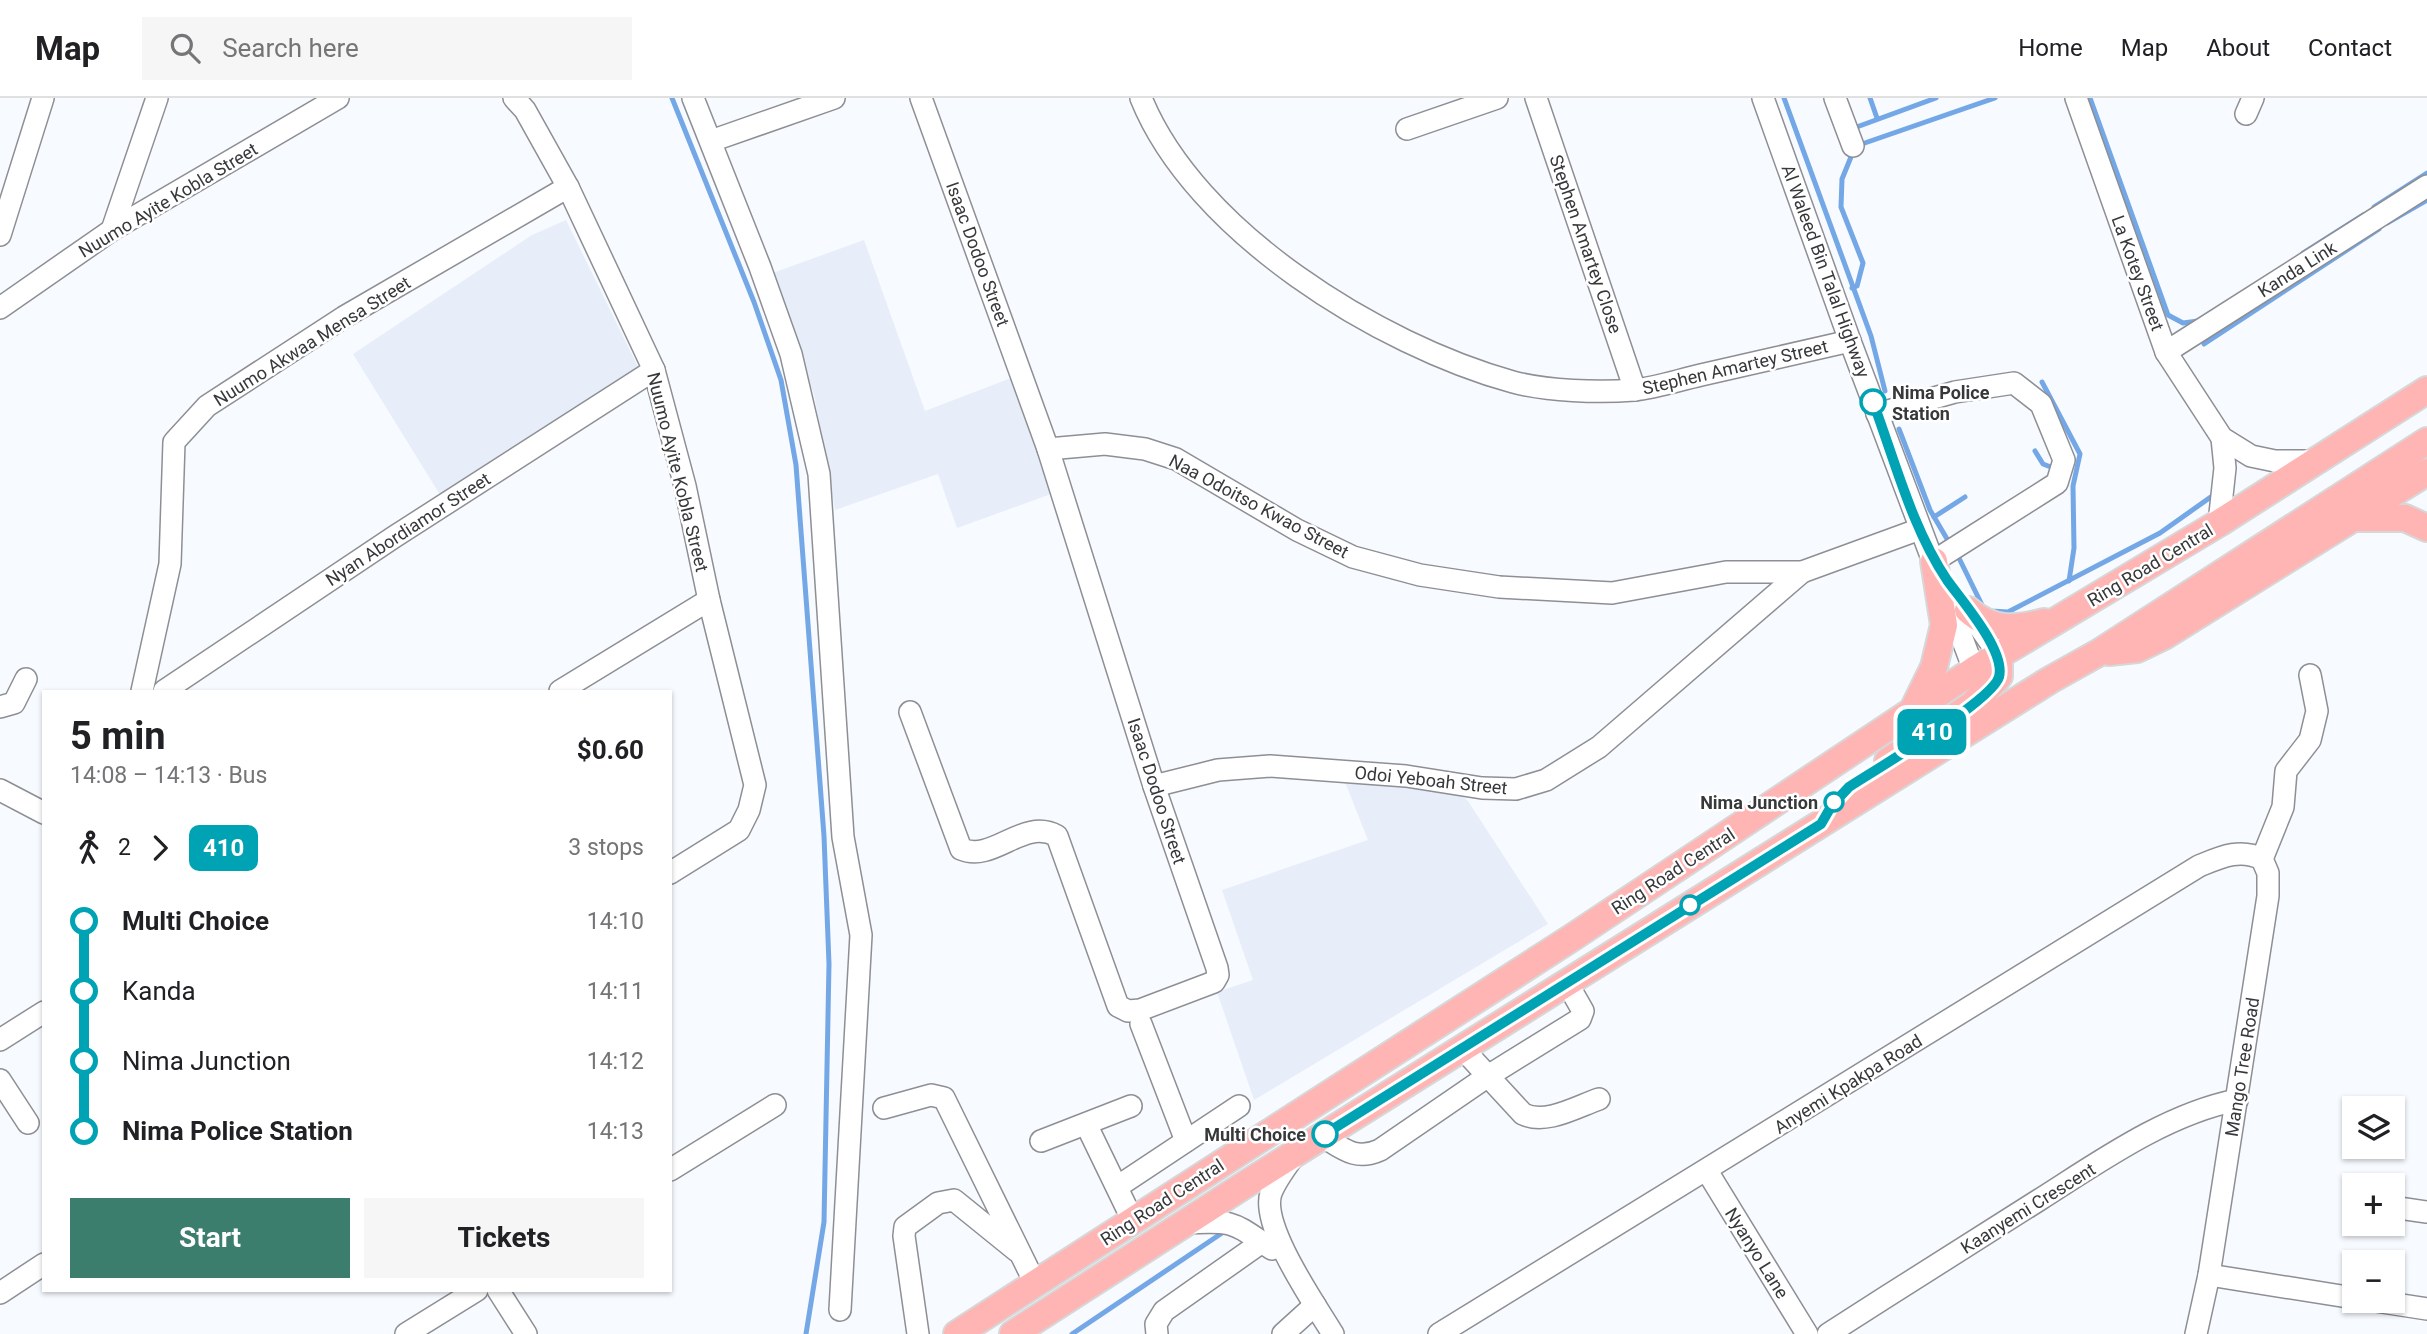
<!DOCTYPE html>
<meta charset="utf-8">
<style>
:root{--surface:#fff;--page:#f6f6f6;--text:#202124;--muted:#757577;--line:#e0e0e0;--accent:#3c7e6e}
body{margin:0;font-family:Roboto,sans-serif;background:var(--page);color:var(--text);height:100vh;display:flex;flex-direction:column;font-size:26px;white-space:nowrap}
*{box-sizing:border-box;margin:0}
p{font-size:23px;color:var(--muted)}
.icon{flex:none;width:38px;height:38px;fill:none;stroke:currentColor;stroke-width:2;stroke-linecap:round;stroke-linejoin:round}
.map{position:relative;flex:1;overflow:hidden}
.details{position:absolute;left:42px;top:592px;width:630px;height:602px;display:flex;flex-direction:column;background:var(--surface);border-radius:0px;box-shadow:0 2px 5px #0004}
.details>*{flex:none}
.badge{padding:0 14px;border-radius:10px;font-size:24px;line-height:46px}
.tools{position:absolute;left:2342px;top:998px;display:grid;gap:14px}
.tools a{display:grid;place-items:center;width:63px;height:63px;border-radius:0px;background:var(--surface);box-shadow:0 2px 5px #0004;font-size:35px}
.map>.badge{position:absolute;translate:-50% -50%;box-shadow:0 0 0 4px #fff}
.legs{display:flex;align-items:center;gap:10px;height:77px;padding:0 28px;font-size:23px}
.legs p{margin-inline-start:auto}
.overview{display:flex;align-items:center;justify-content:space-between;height:119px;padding:0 28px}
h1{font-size:38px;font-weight:700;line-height:52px}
.action{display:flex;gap:14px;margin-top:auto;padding:14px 28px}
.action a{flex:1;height:80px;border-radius:0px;background:var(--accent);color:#fff;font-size:28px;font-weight:700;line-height:80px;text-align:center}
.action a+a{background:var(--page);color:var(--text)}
ul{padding:0 28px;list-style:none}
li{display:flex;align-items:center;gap:24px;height:70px;font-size:26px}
li i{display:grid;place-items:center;width:10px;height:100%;margin:0 9px;background:currentColor}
li i::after{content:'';width:18px;height:18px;margin:-9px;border:5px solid;border-radius:50%;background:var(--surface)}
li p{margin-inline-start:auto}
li:first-child i{background:linear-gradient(#0000 50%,currentColor 0)}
li:last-child i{background:linear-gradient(currentColor 50%,#0000 0)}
header{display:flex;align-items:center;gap:42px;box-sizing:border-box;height:98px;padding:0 35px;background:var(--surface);border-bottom:2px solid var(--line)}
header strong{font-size:33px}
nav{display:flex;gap:38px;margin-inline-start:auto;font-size:24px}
.search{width:490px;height:63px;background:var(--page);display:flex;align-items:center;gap:18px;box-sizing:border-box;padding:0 24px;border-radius:0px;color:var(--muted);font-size:26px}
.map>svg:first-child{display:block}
.built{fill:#e7eef9}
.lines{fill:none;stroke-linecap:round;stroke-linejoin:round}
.stream{stroke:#74a7e6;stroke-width:5}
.minor-casing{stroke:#8d8f94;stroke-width:24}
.major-casing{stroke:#d7d7d8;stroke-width:30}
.minor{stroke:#fff;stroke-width:21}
.major{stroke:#feb5b4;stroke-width:26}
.line-1-casing{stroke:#fff;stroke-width:16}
.line-1{stroke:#00a3b4;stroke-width:10}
.stop-1-dot{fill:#fff;stroke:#00a3b4;stroke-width:3.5}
.labels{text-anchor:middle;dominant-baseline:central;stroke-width:5;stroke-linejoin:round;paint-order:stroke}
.street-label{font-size:18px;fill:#37383a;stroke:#fff}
.stop-label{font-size:18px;font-weight:bold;fill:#37383a;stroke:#fff;text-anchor:end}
</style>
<header>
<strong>Map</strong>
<div class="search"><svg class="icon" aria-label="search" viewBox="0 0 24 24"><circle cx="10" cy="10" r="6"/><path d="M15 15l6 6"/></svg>Search here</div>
<nav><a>Home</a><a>Map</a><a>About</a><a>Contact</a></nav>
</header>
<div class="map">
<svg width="2427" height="1236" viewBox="0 0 2427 1236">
<rect width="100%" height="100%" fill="#f7faff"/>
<g class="built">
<polygon points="566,122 645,283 447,408 353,256 532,137"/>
<polygon points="864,142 925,313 1011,280 1051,396 957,430 938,376 835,412 814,296 770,176"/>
<polygon points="1343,679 1453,691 1468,703 1548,826 1254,1002 1217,894 1253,882 1222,792 1368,742"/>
</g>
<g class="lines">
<g class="stream">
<polyline points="672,0 754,204 781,282 796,367 824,738 829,866 824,1124 806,1236"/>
<polyline points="1784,0 1871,238 1885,293"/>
<polyline points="1870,0 1877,20"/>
<polyline points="2090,0 2168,217 2183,225 2198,223"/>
<polyline points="1854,30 1936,0"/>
<polyline points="1859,47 1995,0"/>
<polyline points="2374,109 2427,75"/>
<polyline points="2387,125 2427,102"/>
<polyline points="2303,155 2363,117"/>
<polyline points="1852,190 1857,188 1863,165 1841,109 1842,81 1853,54"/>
<polyline points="2204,246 2379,131"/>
<polyline points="2042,284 2080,356 2073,388 2074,450 2069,483"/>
<polyline points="1899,331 1930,412 1950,446"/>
<polyline points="2035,353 2043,366 2056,371"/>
<polyline points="1934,419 1965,399"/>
<polyline points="1956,454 1983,509 1991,513 2008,514 2160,435 2215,396"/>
<polyline points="1072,1236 1225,1133"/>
</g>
<g class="minor-casing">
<g id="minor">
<polyline points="514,0 525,12 568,89 654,272 685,388 709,502 755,687 749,712 739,732 670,775"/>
<polyline points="693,0 760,169 791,256 819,376 843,739 861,837 840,1212"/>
<path d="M 1141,0 C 1195,134 1379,247 1513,284 C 1546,293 1599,295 1634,292 C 1656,290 1679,282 1701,277 C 1751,266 1800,254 1850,243"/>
<polyline points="1536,0 1635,292"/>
<polyline points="1763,0 1850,243 1974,572"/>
<polyline points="1835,0 1853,48"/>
<polyline points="2076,0 2166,254 2222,340 2251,358 2275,363 2314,363"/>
<polyline points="2246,16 2253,0"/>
<polyline points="1407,31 1497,0"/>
<polyline points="711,43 834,0"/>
<polyline points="112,132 157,0"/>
<polyline points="0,137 43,0"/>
<polyline points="0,210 112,132 338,0"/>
<polyline points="2166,254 2427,88"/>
<polyline points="1877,316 1955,294 2014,285 2041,306 2064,362 2057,385 1934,463"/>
<polyline points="1048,351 1105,346 1145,351 1176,361 1297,432 1353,459 1420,477 1499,489 1612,495 1726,474 1802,474 1920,431"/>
<polyline points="2219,425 2225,370 2222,340"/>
<polyline points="1969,514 1999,557"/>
<polyline points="142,593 170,466 174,344 207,308 344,219 568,89"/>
<polyline points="164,593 394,439 654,272"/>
<polyline points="560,593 709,502"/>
<polyline points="0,609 14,605 26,581"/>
<path d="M 910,614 L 961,751 C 994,765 1023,719 1057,738 L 1118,908 L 1128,913 L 1140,912 L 1214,884 L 1218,877 L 1217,870 L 1154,688 L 1048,351 L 921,0"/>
<polyline points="1154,688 1218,672 1270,668 1406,678 1482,690 1516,691 1546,682 1599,649 1802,474"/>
<polyline points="0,692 44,715"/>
<polyline points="2262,761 2283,709 2286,673 2310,642 2317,613 2310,577"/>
<polyline points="1141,926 1186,1043"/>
<polyline points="0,942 44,914"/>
<path d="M 1462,950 L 1523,1016 C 1546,1027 1576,1009 1599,1001"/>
<polyline points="0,982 28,1025"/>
<polyline points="884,1010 931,997 944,1000 1035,1185"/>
<polyline points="1086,1026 1133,1123"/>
<path d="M 1322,1038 C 1343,1051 1356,1063 1380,1052 L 1488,978 L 1580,921 L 1583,913 L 1567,885"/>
<polyline points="1041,1043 1131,1008"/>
<path d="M 1294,1058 C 1286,1069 1276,1082 1271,1095 C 1260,1128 1315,1206 1333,1236"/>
<polyline points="670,1072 775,1007"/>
<polyline points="1707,1073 1807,1236"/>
<polyline points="1117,1089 1239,1008"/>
<polyline points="2392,1109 2427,1114"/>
<path d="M 1185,1125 C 1235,1122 1232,1124 1272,1151"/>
<polyline points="2209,1177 2354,1200"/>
<polyline points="498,1192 526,1236"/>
<polyline points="0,1195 44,1166"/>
<polyline points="2369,1202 2427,1211"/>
<polyline points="406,1236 477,1192"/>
<polyline points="918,1236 904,1138 905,1129 938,1105 954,1102 1017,1153"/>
<polyline points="1157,1236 1156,1226 1164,1213 1262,1144"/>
<polyline points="1283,1236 1315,1207"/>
<path d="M 1439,1236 L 2199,768 C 2221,759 2240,750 2262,761"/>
<path d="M 1828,1236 C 1898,1191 1968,1147 2039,1102 C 2099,1064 2166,1016 2237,1002"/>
<polyline points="2196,1236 2209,1177 2268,798 2268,775 2262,761"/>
</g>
</g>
<g class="major-casing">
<g id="major">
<polyline points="2357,420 2405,420 2427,430"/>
<path d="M 1968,512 C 1992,533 2014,532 2044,524"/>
<polyline points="2109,554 2137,551 2164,538 2427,374"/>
<polyline points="1913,612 1934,569 1944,527 1934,463"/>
<polyline points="1888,663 1972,607 1999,578 1999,557"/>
<polyline points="957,1236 1573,839 1974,572 2219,425 2427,292"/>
<polyline points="1013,1236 1246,1086 2050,582 2100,554 2427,343"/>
</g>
</g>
<use href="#minor" class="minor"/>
<use href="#major" class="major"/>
</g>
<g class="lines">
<g class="line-1-casing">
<path id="line-1" d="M 1325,1036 L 1821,726 L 1832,707 L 1849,689 C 1875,672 1992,603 1999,579 C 2006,553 1962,503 1947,482 C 1912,430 1895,363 1873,304"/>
</g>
<use href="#line-1" class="line-1"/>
</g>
<g class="stop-1-dot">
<circle cx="1873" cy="304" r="12"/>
<circle cx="1834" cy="704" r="9"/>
<circle cx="1690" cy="807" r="9"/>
<circle cx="1325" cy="1036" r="12"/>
</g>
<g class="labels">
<g class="street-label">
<text transform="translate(168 102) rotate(-31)">Nuumo Ayite Kobla Street</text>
<text transform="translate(1586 146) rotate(71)">Stephen Amartey Close</text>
<text transform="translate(978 156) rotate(70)">Isaac Dodoo Street</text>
<text transform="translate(2297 171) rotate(-32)">Kanda Link</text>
<text transform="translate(1826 173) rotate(70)">Al Waleed Bin Talal Highway</text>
<text transform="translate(2138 175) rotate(70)">La Kotey Street</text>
<text transform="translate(312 243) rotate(-32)">Nuumo Akwaa Mensa Street</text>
<text transform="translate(1735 269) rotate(-13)">Stephen Amartey Street</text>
<text transform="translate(678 374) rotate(76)">Nuumo Ayite Kobla Street</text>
<text transform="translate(1259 408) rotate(28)">Naa Odoitso Kwao Street</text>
<text transform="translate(408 431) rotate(-33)">Nyan Abordiamor Street</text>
<text transform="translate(2150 467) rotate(-31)">Ring Road Central</text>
<text transform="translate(1431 682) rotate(6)">Odoi Yeboah Street</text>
<text transform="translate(1157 693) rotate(72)">Isaac Dodoo Street</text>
<text transform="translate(1673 773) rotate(-33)">Ring Road Central</text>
<text transform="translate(2242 969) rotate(-81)">Mango Tree Road</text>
<text transform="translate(1848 986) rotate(-32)">Anyemi Kpakpa Road</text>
<text transform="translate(1162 1104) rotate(-33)">Ring Road Central</text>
<text transform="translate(2028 1110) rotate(-32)">Kaanyemi Crescent</text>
<text transform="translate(1757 1155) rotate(58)">Nyanyo Lane</text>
</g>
<g class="stop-label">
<text x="1892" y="294" text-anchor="start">Nima Police<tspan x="1892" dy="21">Station</tspan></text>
<text x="1818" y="704">Nima Junction</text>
<text x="1306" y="1036">Multi Choice</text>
</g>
</g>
</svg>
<div class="tools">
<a><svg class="icon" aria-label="layers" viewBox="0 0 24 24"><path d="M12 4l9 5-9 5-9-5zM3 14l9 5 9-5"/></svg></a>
<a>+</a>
<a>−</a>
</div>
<b class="badge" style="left:1932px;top:634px;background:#00a3b4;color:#fff">410</b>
<section class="details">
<div class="overview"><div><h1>5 min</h1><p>14:08 – 14:13 · Bus</p></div><b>$0.60</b></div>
<div class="legs"><svg class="icon" aria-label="walk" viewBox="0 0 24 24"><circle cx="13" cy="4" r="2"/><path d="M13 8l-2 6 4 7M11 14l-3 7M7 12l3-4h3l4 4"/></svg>2<svg class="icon" aria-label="forward" viewBox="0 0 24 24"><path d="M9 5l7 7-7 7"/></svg><b class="badge" style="background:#00a3b4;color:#fff">410</b><p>3 stops</p></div>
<ul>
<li><i style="color:#00a3b4"></i><b>Multi Choice</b><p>14:10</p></li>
<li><i style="color:#00a3b4"></i><span>Kanda</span><p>14:11</p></li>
<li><i style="color:#00a3b4"></i><span>Nima Junction</span><p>14:12</p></li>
<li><i style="color:#00a3b4"></i><b>Nima Police Station</b><p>14:13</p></li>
</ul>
<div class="action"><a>Start</a><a>Tickets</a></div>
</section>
</div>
